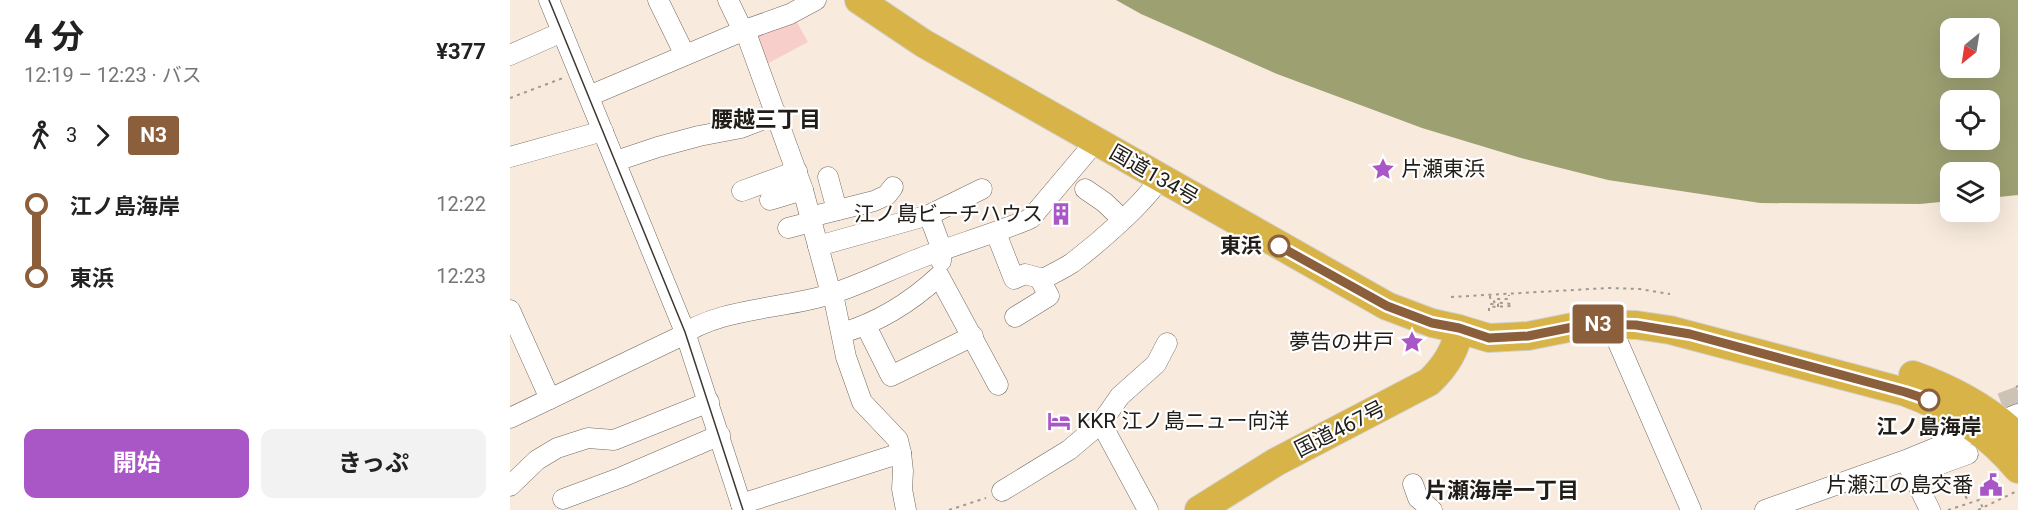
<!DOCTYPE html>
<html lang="ja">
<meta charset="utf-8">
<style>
:root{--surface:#fff;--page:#f2f2f2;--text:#222;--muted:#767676;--accent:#a956c6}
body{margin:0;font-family:Roboto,"Noto Sans JP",sans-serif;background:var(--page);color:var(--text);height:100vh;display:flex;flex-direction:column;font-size:22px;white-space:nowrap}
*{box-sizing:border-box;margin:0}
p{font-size:20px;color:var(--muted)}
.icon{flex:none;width:33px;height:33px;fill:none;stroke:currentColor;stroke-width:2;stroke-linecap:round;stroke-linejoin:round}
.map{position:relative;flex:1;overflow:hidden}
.drawer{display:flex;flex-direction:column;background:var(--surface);width:510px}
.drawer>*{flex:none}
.badge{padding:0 12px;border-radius:4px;font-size:21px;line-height:39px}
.needle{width:39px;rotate:210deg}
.controls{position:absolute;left:1430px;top:18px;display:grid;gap:12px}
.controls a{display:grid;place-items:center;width:60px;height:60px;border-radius:12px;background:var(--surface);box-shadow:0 6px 24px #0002;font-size:30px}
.map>.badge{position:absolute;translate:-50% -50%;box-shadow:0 0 0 3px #fff}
.legs{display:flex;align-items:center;gap:9px;height:66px;padding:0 24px;font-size:20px}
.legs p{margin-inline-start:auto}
.overview{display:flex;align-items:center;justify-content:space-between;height:102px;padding:0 24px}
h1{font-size:33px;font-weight:700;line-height:45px}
.primary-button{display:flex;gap:12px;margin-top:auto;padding:12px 24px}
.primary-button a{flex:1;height:69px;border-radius:12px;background:var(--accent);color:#fff;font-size:24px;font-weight:700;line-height:69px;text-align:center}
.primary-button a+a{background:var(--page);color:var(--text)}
ul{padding:0 24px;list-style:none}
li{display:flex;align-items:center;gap:21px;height:72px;font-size:22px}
li i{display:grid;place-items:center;width:9px;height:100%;margin:0 8px;background:currentColor}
li i::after{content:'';width:15px;height:15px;margin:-8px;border:4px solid;border-radius:50%;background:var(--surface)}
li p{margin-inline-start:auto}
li:first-child i{background:linear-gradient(#0000 50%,currentColor 0)}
li:last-child i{background:linear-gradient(currentColor 50%,#0000 0)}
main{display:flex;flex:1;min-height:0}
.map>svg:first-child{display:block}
.green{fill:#f8cecb}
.water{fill:#9da172;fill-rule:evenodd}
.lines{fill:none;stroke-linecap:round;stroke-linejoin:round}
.minor-tunnel{stroke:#cdc2b6;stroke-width:20;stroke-dasharray:20 10;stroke-linecap:butt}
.minor-casing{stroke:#74695e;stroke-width:21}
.highway-casing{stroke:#d3d2d1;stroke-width:30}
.path{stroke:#a1988e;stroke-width:2;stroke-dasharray:3 4.5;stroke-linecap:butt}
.minor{stroke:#fff;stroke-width:20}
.highway{stroke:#d8b347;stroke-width:28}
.tram{stroke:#3d3832;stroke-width:1.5}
.line-1-casing{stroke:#fff;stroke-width:14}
.line-1{stroke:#8b5e3c;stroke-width:9}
.stop-1-dot{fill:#fff;stroke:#8b5e3c;stroke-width:3}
.labels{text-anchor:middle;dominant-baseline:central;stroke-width:4.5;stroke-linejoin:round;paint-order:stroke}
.poi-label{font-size:21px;fill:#211d18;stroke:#fff;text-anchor:end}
.street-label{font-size:21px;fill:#211d18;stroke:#fff}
.stop-label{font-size:21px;font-weight:bold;fill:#211d18;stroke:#fff;text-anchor:end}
.neighbourhood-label{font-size:22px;font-weight:bold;fill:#211d18;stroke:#fff}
</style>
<main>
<section class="drawer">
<div class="overview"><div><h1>4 分</h1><p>12:19 – 12:23 · バス</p></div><b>¥377</b></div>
<div class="legs"><svg class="icon" aria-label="walk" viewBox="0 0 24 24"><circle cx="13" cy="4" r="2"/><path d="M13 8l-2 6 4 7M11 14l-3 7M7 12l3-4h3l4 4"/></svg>3<svg class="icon" aria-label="forward" viewBox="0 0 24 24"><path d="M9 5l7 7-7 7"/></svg><b class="badge" style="background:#8b5e3c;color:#fff">N3</b></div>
<ul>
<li><i style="color:#8b5e3c"></i><b>江ノ島海岸</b><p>12:22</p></li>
<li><i style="color:#8b5e3c"></i><b>東浜</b><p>12:23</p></li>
</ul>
<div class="primary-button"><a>開始</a><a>きっぷ</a></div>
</section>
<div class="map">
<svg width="1508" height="510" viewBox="0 0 1508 510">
<rect width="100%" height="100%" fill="#f8ebde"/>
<polygon class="green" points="284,17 298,42 253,66 244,32"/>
<path class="water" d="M 606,0 L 1508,0 L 1508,195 L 1479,198 L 1479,172 L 1440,172 L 1440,201 L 1410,204 L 1250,203 L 1098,180 L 1011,158 L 912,128 L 767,74 L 631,14 ZM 1440,28 L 1479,28 L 1479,68 L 1440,68 ZM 1440,100 L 1479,100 L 1479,140 L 1440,140 Z"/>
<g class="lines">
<polyline class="minor-tunnel" points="1497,390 1508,420"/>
<g class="minor-casing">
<g id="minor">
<polyline points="39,0 175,332 233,510"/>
<polyline points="148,0 175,55"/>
<polyline points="218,0 233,31"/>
<polyline points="235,30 293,190 321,294"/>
<polyline points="0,55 52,32"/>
<polyline points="79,96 235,30 280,14 306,0"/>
<polyline points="0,157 93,131"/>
<polyline points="106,161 148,147 189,136 231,128 267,114"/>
<polyline points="318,177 327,210"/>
<polyline points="575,189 594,202 612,219"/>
<polyline points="232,191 287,171"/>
<polyline points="260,200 293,190"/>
<polyline points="419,215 472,189"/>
<polyline points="300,217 364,201 377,195 383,187"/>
<polyline points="278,228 301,222"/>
<path d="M 486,233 L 504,279 L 515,274 L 533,279 C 542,274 553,269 562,263 C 587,244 634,204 650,178"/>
<polyline points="308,246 419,215 432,250 431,261"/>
<polyline points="323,294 336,357 352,402 388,440 391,453 393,471 392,489 396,510"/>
<polyline points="0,310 40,399"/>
<polyline points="505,317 539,296 532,283 533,279"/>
<polyline points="1100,324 1181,510"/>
<polyline points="356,326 381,376 463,336"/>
<path d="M 332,333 C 369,322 401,302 429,276 L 488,385"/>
<path d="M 0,418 L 167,338 C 212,306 274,310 324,293 C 355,283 383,268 413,257 C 448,244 483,234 517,220 L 521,218 L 586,141"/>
<polyline points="591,423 610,396 646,364 657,343"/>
<polyline points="1397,463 1420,510"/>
<polyline points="1403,474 1458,454"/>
<polyline points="903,484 908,498 922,510"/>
<polyline points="0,486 27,460 47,448 78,438 104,440 199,402"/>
<polyline points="492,491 559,450 591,423 638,510"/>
<polyline points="53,499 112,477 210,435"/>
<polyline points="231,504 391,453"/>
<polyline points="1255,510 1396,460 1508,414"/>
</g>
</g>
<g class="highway-casing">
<g id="highway">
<path d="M 349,0 L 413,43 L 877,306 L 922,323 L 949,329 L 979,338 L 1018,336 L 1078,324 L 1126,325 L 1160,330 L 1395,392 C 1439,408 1478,433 1508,469"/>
<path d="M 1403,375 C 1442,389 1478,408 1508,437"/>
<path d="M 689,510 L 766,462 L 919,382 C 935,367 946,351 949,329"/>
</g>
</g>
<g class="path">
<polyline points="0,98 53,78"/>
<polyline points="980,296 981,304 988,304 988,307"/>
<polyline points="941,297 1098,288 1130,289 1160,294"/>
<polyline points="979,311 979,307 1002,306 1001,304 984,302 984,299 999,299 999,295"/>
<polyline points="1506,387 1508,386"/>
<polyline points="1453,489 1458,502"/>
<polyline points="439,510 476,498"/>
<polyline points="1438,510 1469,500 1473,508"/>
<polyline points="1468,510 1507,491"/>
</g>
<use href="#minor" class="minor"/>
<use href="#highway" class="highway"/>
<polyline class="tram" points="39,0 175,332 233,510"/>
</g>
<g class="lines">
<g class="line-1-casing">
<polyline id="line-1" points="769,246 877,306 922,323 949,328 979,338 1018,336 1078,324 1126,325 1180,334 1395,392 1419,400"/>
</g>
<use href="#line-1" class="line-1"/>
</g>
<defs>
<g id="sight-bare" transform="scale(1.8)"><path d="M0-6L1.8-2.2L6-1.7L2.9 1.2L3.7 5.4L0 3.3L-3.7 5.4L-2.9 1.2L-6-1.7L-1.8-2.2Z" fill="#a956c6" stroke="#fff" stroke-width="2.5" paint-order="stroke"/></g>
<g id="building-bare" transform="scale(1.8)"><path d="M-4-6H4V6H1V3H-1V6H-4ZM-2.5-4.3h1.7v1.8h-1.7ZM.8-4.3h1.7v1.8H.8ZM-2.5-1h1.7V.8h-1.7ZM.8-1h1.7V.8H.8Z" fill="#a956c6" stroke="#fff" stroke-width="2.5" paint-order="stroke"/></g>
<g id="hotel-bare" transform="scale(1.8)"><path d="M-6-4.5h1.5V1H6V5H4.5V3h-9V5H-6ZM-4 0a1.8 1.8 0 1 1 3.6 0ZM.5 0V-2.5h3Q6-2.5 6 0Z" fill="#a956c6" stroke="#fff" stroke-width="2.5" paint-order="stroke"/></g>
<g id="civic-bare" transform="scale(1.8)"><path d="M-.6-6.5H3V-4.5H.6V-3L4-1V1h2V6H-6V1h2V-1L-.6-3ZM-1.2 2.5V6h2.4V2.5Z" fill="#a956c6" stroke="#fff" stroke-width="2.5" paint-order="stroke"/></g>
</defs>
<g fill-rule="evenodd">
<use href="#sight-bare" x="873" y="169"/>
<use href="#building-bare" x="551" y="214"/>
<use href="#sight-bare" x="902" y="342"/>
<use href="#hotel-bare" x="549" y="421"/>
<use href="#civic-bare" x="1481" y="485"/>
</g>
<g class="stop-1-dot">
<circle cx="769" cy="246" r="10"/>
<circle cx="1419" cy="400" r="10"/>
</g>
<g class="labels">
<g class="poi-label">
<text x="891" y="169" text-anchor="start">片瀬東浜</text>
<text x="533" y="214">江ノ島ビーチハウス</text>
<text x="884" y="342">夢告の井戸</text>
<text x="567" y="421" text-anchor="start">KKR 江ノ島ニュー向洋</text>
<text x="1463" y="485">片瀬江の島交番</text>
</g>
<g class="street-label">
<text transform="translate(644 175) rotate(30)">国道134号</text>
<text transform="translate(830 429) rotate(-27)">国道467号</text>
</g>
<g class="stop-label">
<text x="752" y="246">東浜</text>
<text x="1419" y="427" text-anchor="middle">江ノ島海岸</text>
</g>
<g class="neighbourhood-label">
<text x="256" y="119">腰越三丁目</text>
<text x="992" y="490">片瀬海岸一丁目</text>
</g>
</g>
</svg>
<div class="controls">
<a><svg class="needle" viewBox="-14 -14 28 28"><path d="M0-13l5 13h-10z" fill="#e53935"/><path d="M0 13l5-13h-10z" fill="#767676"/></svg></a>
<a><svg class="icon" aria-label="locate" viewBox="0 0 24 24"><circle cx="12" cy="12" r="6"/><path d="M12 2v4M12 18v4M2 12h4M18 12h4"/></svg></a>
<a><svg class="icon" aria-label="layers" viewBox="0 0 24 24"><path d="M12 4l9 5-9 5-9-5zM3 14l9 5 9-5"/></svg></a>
</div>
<b class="badge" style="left:1088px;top:324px;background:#8b5e3c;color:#fff">N3</b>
</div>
</main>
